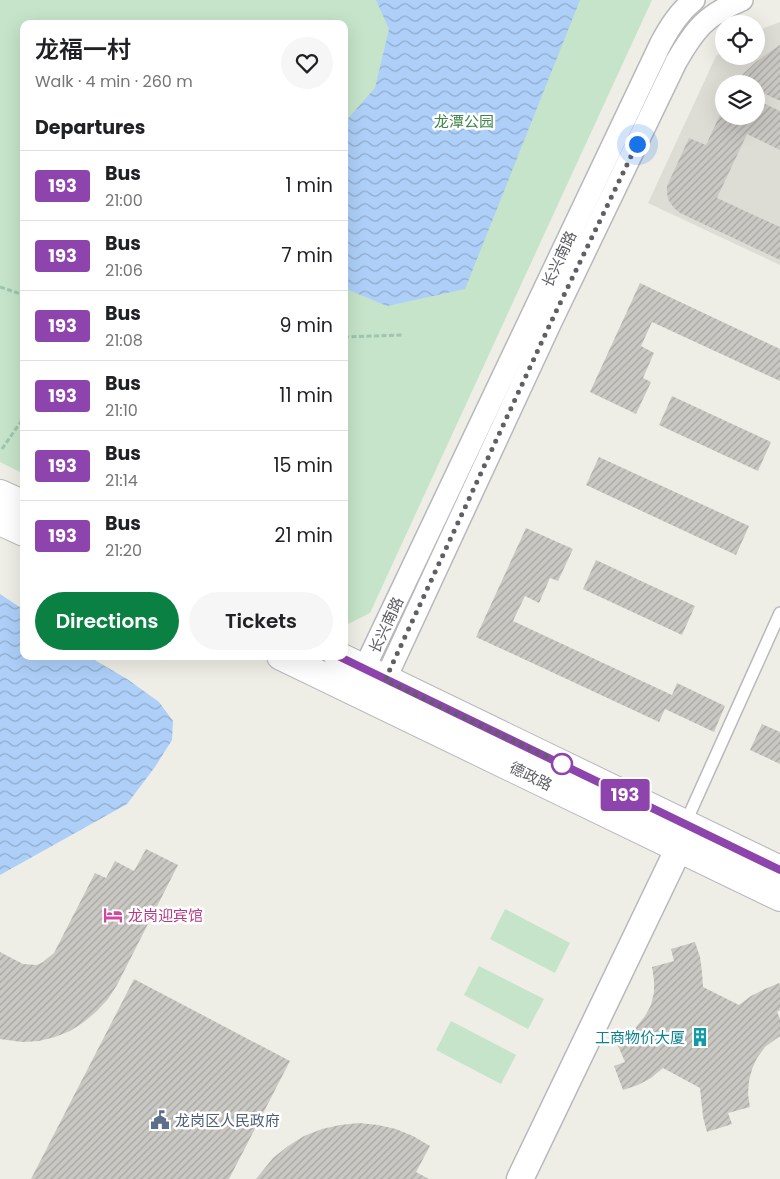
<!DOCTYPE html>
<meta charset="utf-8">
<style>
:root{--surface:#fff;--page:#f6f6f6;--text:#202124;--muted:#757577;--line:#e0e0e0;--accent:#0b8043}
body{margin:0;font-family:Poppins,"Noto Sans SC",sans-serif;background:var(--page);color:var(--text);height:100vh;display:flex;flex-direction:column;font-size:19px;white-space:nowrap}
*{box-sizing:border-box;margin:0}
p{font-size:16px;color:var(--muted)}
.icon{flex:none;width:28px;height:28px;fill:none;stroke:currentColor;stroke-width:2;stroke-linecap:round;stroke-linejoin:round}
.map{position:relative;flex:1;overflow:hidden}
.details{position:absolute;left:20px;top:20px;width:328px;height:640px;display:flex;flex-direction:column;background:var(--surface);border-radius:10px;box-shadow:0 5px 20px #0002}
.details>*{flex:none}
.badge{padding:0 10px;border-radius:4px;font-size:18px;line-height:32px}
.tools{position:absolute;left:715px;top:15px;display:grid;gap:10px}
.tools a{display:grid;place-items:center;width:50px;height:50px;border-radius:50%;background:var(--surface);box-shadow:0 5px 20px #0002;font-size:25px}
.you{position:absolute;width:25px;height:25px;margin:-12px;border:4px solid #fff;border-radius:50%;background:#1a73e8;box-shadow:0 0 0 8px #1a73e833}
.map>.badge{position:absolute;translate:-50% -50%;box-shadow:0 0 0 2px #fff}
h2{padding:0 15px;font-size:19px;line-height:45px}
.round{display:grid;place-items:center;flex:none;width:52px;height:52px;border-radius:26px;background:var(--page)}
.overview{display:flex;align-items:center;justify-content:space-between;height:85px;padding:0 15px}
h1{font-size:24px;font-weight:600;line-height:38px}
.cta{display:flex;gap:10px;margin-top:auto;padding:10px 15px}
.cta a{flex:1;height:58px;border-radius:30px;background:var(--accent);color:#fff;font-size:20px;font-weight:600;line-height:58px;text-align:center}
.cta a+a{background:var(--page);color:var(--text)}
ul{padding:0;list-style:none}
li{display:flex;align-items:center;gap:15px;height:70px;padding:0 15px;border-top:1px solid var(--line)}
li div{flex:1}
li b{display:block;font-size:19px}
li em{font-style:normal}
li .badge{min-width:55px;font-weight:700;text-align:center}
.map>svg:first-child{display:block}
.education{fill:#deddd5;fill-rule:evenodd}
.green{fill:#c5e4c9}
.water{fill:url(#water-waves)}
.building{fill:url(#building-hatch)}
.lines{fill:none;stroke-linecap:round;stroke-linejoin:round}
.service-casing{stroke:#b6b8bc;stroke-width:14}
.minor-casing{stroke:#b6b8bc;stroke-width:24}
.tertiary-casing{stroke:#b6b8bc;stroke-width:29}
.secondary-casing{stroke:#b8b9bf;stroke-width:30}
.path{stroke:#9ec5ae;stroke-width:3;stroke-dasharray:5 2.5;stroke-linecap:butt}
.service{stroke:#fff;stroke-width:11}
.minor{stroke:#fff;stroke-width:21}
.tertiary{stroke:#fff;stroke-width:26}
.secondary{stroke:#fff;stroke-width:28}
.line-casing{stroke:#fff;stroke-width:11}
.line{stroke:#8e44ad;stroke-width:8}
.walk{stroke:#5e6065;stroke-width:5;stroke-dasharray:0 9}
.stop-dot{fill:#fff;stroke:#8e44ad;stroke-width:2.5}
.labels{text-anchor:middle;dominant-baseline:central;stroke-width:5;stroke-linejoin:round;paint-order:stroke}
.park-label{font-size:15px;fill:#3e8549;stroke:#fff}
.street-label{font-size:15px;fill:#5e6065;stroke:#fff}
.hotel-label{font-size:15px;fill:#b23c85;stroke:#fff;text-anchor:start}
.culture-label{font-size:15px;fill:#0d838f;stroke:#fff;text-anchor:end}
.service-label{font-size:15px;fill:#4e5e75;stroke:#fff;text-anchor:start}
</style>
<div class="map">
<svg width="780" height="1179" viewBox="0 0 780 1179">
<defs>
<pattern id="water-waves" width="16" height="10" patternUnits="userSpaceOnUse" patternTransform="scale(1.25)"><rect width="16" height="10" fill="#adcff8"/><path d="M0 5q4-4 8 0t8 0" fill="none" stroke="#90abcc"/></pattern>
<pattern id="building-hatch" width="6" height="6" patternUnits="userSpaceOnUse" patternTransform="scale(1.25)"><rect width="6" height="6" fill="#cac8c3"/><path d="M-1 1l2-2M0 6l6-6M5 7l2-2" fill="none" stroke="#a7a6a2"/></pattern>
</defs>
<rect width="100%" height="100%" fill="#efeee6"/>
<path class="education" d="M 780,22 L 780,265 L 648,203 L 716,56 L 724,50 L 724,56 L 756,56 L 756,31 ZM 724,84 L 756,84 L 756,116 L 724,116 Z"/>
<g class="green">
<polygon points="0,0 652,0 370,613 344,626 344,24 24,24 24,474 0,462"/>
<polygon points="505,909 570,943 555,973 490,939"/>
<polygon points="479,966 544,999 528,1029 464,995"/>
<polygon points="451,1021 516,1055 501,1084 436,1050"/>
</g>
<g class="water">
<polygon points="376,0 580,0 465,289 387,306 344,288 344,123 375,88 389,29"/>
<polygon points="0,594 24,610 24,656 88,656 127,679 159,702 173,721 172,740 155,767 127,804 0,875"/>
</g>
<g class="building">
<polygon points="780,45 780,101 765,94 761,102 780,111 780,150 747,134 717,198 780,227 780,260 680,213 674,208 669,201 667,194 667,186 689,138 706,145 724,106 724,116 756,116 756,84 735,84 743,74 757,61"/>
<polygon points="640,283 780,349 780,381 652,322 641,346 654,353 643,378 651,382 636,414 590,392"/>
<polygon points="672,396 771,442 758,471 659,425"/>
<polygon points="599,457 749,526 736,555 586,485"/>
<polygon points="526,528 573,549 558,581 550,578 539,603 525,596 513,621 672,695 677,683 725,706 714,732 665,709 659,722 476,637"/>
<polygon points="596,560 695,606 682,635 583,589"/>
<polygon points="762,724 780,732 780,764 750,750"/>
<polygon points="146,849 178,865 117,985 108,999 97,1011 84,1022 70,1031 55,1037 39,1041 22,1042 0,1039 0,952 23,964 37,965 43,962 54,953 95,873 106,878 115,861 134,871"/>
<polygon points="695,942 700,957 702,972 703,987 739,1005 751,996 765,989 779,983 780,985 780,1010 777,1012 780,1019 780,1036 765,1047 757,1058 752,1069 749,1081 748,1094 750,1107 728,1113 732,1124 707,1132 703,1117 700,1088 663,1068 651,1078 638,1085 623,1090 614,1066 625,1062 616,1041 628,1035 637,1026 645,1016 651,1005 654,992 654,980 652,967 674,961 671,949"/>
<polygon points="134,979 290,1061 229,1179 31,1179"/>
<polygon points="359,1123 378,1125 396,1129 413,1136 430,1146 416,1172 429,1179 256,1179 273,1158 288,1146 304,1136 322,1129 340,1125"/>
</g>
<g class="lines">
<g class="service-casing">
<polyline id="service" points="685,824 780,613"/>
</g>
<g class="minor-casing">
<g id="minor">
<path d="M 364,683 L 364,669 L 661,43 C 670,26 679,12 694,0"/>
<path d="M 374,688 L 385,680 L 551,322 L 676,62 C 695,29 706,15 742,0"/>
</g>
</g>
<g class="tertiary-casing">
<polyline id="tertiary" points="520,1179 679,848 684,827"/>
</g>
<g class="secondary-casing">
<g id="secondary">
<polyline points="0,494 24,505"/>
<polyline points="0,521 24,532"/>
<polyline points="281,656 780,897"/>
<polyline points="338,656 780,870"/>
</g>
</g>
<g class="path">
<polyline points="0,287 24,295"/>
<polyline points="344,337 403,335"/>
<polyline points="2,449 24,417"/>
</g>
<use href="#service" class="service"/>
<use href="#minor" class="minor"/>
<use href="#tertiary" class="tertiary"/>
<use href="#secondary" class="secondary"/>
</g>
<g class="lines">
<g class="line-casing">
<polyline id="line" points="338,656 780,870"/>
</g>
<use href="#line" class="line"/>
<polyline class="walk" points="562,764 385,680 551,322 637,144"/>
</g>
<defs>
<g id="hotel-bare" transform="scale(1.5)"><path d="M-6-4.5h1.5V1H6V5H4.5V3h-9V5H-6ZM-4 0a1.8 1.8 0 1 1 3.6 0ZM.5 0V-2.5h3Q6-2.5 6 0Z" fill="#d1479c" stroke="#fff" stroke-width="2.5" paint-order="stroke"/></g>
<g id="building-bare" transform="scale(1.5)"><path d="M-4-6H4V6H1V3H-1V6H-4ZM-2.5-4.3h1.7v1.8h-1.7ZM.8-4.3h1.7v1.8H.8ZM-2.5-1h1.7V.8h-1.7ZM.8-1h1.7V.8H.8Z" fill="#0f9aa8" stroke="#fff" stroke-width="2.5" paint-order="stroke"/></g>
<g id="civic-bare" transform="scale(1.5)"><path d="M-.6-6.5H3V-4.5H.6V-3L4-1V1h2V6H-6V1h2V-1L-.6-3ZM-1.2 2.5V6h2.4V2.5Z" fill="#5c6f8a" stroke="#fff" stroke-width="2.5" paint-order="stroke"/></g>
</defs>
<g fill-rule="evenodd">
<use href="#hotel-bare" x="113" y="915"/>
<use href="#building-bare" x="700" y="1037"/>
<use href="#civic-bare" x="160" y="1120"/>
</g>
<circle class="stop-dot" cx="562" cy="764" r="10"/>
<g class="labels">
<g class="park-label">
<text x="464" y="121">龙潭公园</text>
</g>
<g class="street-label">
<text transform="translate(559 259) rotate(-65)">长兴南路</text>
<text transform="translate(386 625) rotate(-65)">长兴南路</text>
<text transform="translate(531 776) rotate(26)">德政路</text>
</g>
<g class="hotel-label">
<text x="128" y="915">龙岗迎宾馆</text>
</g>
<g class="culture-label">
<text x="685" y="1037">工商物价大厦</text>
</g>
<g class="service-label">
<text x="175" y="1120">龙岗区人民政府</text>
</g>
</g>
</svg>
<div class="tools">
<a><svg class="icon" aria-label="locate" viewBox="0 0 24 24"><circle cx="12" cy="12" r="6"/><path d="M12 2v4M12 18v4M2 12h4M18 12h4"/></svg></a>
<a><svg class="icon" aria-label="layers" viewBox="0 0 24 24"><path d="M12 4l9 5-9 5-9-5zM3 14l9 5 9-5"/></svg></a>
</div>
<div class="you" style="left:637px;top:144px"></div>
<b class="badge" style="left:625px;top:795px;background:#8e44ad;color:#fff">193</b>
<section class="details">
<div class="overview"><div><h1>龙福一村</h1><p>Walk · 4 min · 260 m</p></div><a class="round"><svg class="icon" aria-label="heart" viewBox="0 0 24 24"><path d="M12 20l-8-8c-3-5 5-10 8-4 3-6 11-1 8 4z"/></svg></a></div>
<h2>Departures</h2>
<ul>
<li><span class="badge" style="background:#8e44ad;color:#fff">193</span><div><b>Bus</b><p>21:00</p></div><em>1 min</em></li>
<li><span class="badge" style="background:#8e44ad;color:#fff">193</span><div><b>Bus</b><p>21:06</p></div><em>7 min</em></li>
<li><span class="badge" style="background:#8e44ad;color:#fff">193</span><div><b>Bus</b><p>21:08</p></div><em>9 min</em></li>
<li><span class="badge" style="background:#8e44ad;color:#fff">193</span><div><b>Bus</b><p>21:10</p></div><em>11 min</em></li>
<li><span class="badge" style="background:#8e44ad;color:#fff">193</span><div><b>Bus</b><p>21:14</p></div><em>15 min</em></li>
<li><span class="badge" style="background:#8e44ad;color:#fff">193</span><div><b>Bus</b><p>21:20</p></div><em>21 min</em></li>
</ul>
<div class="cta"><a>Directions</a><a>Tickets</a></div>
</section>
</div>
